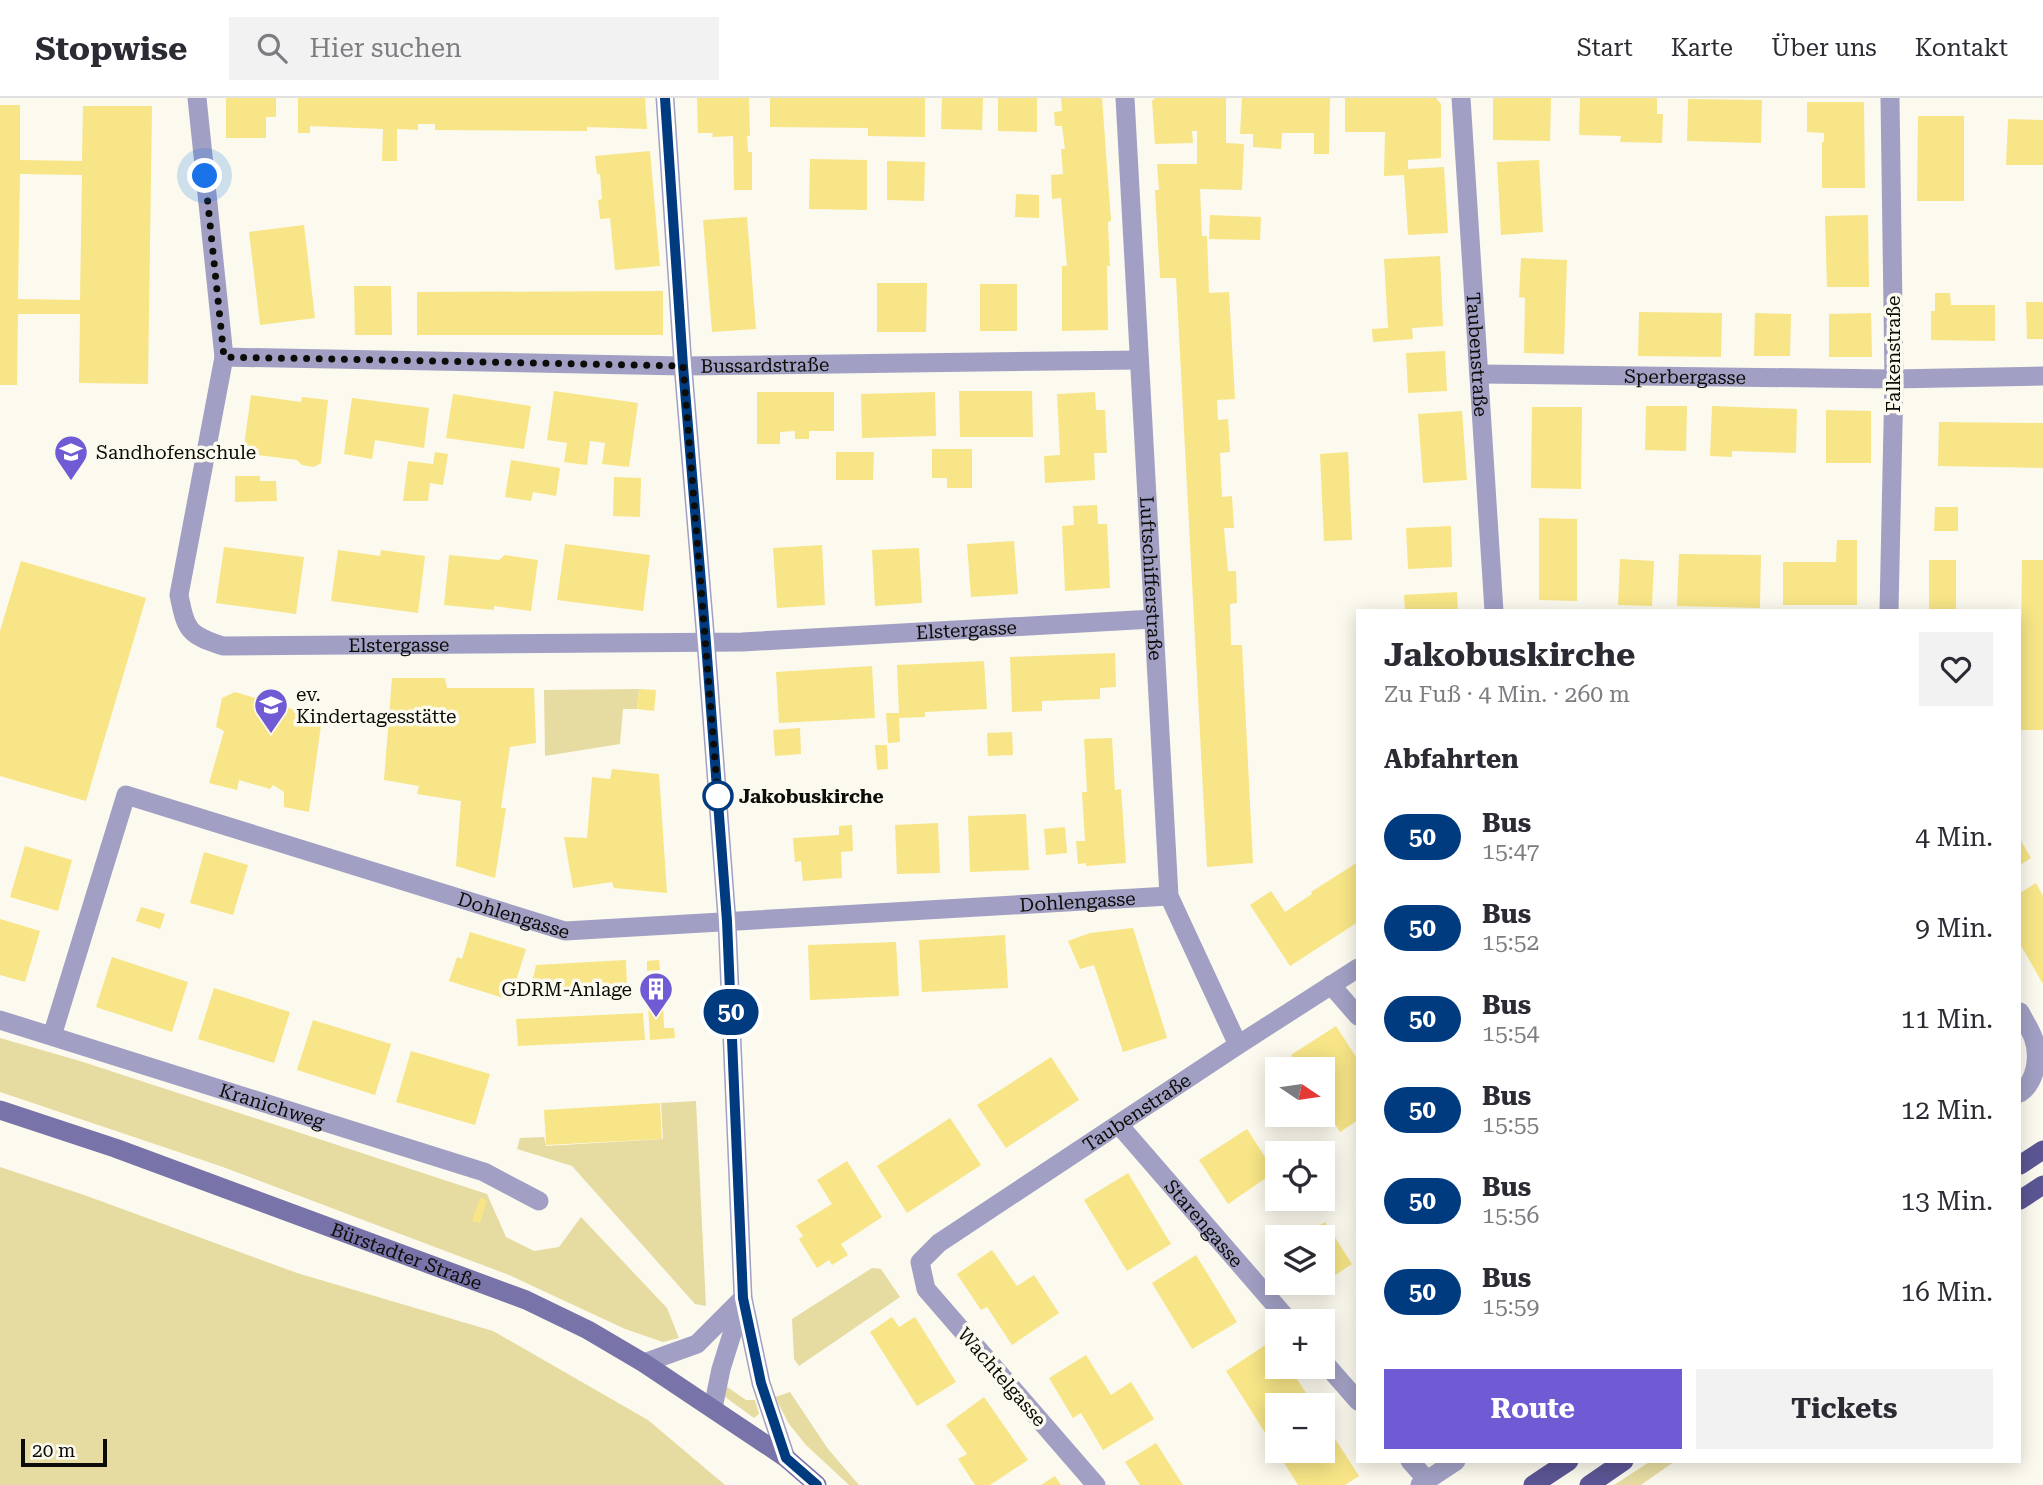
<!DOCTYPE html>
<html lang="de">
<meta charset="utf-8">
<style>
:root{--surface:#fff;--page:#f2f2f3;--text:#2b2b33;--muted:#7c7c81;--line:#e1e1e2;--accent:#705bd5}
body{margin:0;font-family:"Roboto Serif",serif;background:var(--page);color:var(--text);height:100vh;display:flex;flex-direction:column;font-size:26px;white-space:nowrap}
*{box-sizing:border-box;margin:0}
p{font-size:23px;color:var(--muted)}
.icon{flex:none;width:38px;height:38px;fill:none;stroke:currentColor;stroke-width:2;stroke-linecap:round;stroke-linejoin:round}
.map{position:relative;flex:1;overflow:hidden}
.side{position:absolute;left:1356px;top:511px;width:665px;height:854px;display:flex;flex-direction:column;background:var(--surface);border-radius:0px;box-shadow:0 4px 18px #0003}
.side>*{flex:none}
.badge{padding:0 14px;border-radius:23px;font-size:24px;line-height:46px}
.needle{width:46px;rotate:103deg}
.controls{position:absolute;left:1265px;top:959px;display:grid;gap:14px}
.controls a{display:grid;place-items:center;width:70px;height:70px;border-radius:0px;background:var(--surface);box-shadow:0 4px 18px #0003;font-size:35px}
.scale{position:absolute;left:21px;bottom:18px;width:86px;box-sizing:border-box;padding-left:7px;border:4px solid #0c0c08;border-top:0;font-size:19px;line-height:24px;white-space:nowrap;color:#0c0c08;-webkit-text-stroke:5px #fcfaee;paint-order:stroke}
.you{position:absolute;width:35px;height:35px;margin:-18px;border:5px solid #fff;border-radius:50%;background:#1a73e8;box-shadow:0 0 0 10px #1a73e833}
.map>.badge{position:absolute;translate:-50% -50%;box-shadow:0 0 0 4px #fff}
h2{padding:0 28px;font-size:26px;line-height:63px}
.round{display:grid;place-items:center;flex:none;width:74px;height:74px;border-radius:0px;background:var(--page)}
.overview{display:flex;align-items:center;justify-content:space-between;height:119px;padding:0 28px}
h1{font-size:33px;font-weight:700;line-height:52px}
.action{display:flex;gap:14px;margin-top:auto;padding:14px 28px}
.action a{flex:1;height:80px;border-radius:0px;background:var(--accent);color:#fff;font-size:28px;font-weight:700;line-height:80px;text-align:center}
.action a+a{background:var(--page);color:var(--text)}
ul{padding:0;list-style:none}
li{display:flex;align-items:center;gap:21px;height:91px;padding:0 28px}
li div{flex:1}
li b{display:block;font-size:26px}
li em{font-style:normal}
li .badge{min-width:77px;font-weight:700;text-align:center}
header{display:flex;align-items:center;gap:42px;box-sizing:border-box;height:98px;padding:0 35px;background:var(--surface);border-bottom:2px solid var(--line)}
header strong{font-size:33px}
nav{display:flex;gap:38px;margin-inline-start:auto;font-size:24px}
.search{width:490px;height:63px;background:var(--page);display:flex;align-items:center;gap:18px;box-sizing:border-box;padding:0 24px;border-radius:0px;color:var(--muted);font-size:26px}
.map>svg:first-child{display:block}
.green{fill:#e6dca2}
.building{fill:#f7e587;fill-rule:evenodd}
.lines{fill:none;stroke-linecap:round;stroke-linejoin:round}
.minor{stroke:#a1a0c4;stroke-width:19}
.secondary{stroke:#7874a9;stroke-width:19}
.primary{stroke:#5b5594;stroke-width:19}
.line-casing{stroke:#fff;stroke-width:16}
.line{stroke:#003b80;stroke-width:10}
.walk{stroke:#0c0c08;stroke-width:7;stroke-dasharray:0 12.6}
.stop-dot{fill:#fff;stroke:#003b80;stroke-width:3.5}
.labels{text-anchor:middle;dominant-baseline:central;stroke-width:7;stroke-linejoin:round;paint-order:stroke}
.street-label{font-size:19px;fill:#0c0c08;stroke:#fcfaee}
.poi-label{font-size:19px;fill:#0c0c08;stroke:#fcfaee;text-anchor:start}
.stop-label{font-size:19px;font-weight:bold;fill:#0c0c08;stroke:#fcfaee;text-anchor:start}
</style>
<header>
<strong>Stopwise</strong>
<div class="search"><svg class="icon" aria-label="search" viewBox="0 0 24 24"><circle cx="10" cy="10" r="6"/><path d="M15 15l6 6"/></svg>Hier suchen</div>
<nav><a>Start</a><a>Karte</a><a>Über uns</a><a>Kontakt</a></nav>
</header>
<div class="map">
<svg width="2043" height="1387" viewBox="0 0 2043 1387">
<rect width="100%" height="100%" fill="#fcfaee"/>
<g class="green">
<polygon points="639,591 637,611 623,611 620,646 545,658 544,592"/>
<polygon points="0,940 80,963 487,1096 506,1139 534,1153 559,1149 581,1119 667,1210 679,1240 663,1244 625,1231 509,1177 223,1069 0,994"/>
<polygon points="696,1003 706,1208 695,1206 572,1068 517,1051 520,1040 544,1039 546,1048 663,1041 661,1005"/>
<polygon points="0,1069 87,1098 297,1175 493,1233 648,1322 725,1387 0,1387"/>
<polygon points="872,1170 881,1171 900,1199 799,1268 794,1261 792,1221"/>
<polygon points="723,1286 746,1302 755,1302 759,1316 754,1320 721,1296"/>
<polygon points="790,1294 828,1351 859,1387 849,1387 806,1347 789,1326 775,1299"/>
<polygon points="1651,1363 1675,1363 1641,1387 1614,1387"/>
</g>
<g class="building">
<polygon points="226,0 276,0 276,19 266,19 266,40 226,40"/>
<polygon points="298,0 645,0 647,31 587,29 587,33 435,32 435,26 418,26 418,32 397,31 397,63 382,63 383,31 310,28 310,35 298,35"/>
<polygon points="697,0 749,0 750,38 747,38 748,54 752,54 752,92 734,92 733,38 712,39 713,35 698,35"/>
<polygon points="770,0 925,0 925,39 868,38 868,30 770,29"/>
<polygon points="942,0 983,0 982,32 941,31"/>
<polygon points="998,0 1037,0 1037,34 998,33"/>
<polygon points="1061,0 1102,0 1111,123 1108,124 1110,168 1107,168 1108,232 1062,233 1062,168 1067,168 1061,100 1052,101 1051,77 1063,76 1061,51 1065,51 1062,28 1055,28 1054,14 1062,13"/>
<polygon points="1155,0 1226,0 1226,45 1244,46 1242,92 1200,91 1202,138 1207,138 1209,195 1229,194 1235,301 1217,302 1218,322 1228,321 1230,354 1220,355 1222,399 1232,398 1234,430 1224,430 1226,452 1228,473 1236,473 1237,505 1230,506 1231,547 1242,547 1253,765 1207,769 1176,180 1160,180 1155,92 1159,92 1157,66 1197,66 1197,33 1192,33 1193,45 1155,46 1152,3"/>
<polygon points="1242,0 1330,0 1329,56 1314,56 1314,35 1282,35 1281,51 1253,49 1253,36 1240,36"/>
<polygon points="1345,0 1436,0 1441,6 1441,60 1408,62 1408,71 1444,69 1448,135 1408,137 1404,77 1384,78 1385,34 1345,34"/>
<polygon points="1493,0 1551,0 1550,43 1493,42"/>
<polygon points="1580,0 1657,0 1657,16 1663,16 1662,45 1620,44 1621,38 1579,37"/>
<polygon points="1688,1 1762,2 1761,45 1687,43"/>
<polygon points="1807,4 1864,4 1865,90 1822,90 1822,44 1824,44 1824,35 1807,34"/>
<path d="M 0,7 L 20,7 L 20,62 L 82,63 L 83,8 L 152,8 L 148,286 L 79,285 L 80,216 L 18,216 L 17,287 L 0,287 ZM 20,76 L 82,77 L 80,202 L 18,201 Z"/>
<polygon points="1918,18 1964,18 1964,103 1917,103"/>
<polygon points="2008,21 2043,22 2043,67 2006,67"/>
<polygon points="650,53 660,168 615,172 610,120 600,121 598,102 602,101 600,76 597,76 595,58"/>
<polygon points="810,61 867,62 867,112 809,111"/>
<polygon points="1539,62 1543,134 1501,137 1497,64"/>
<polygon points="887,63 925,64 924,103 887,102"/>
<polygon points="1016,96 1039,97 1039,120 1015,119"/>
<polygon points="1210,117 1261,119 1260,142 1209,141"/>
<polygon points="1868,117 1869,189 1827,189 1825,118"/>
<polygon points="747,119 756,231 712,234 703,122"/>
<polygon points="304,127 315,220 260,227 249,134"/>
<polygon points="1440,158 1443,228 1412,230 1413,241 1373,244 1372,231 1388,230 1384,161"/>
<polygon points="1521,160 1567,162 1564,256 1524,255 1525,200 1519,199"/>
<polygon points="877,185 927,185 926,234 877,234"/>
<rect x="980" y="186" width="37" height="47"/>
<polygon points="354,188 391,188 392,237 355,237"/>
<polygon points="663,193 663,237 417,237 417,194"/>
<polygon points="1935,195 1950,195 1951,207 1995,207 1995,243 1931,242 1931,213 1935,213"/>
<polygon points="2026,204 2043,204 2043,241 2027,241"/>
<polygon points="1639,214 1722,215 1721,259 1638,258"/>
<polygon points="1755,215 1791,216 1790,258 1754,258"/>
<polygon points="1871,215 1872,259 1829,259 1829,216"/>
<polygon points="1445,253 1447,293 1408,295 1406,255"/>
<polygon points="554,293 638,305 629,369 602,366 605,345 590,343 587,367 564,364 567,345 547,342"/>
<polygon points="959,293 1032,293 1033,339 960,339"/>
<polygon points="757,294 834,294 834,333 809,333 809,341 795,341 795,333 780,334 780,346 757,346"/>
<polygon points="935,294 936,338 862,340 861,296"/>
<polygon points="1095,294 1096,312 1105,312 1107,355 1094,355 1095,382 1045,385 1044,358 1060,357 1057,296"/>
<polygon points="453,296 531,308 524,351 446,340"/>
<polygon points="251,297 301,304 302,299 328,302 321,365 314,369 302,367 297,362 243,355"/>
<polygon points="352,300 429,310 424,350 375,342 372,361 344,356"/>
<polygon points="1646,308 1687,308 1686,353 1645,352"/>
<polygon points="1712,308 1797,311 1796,355 1732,353 1732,359 1710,358"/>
<polygon points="1532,309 1582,309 1581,391 1531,390"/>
<polygon points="1826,312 1871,313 1871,365 1826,365"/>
<polygon points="1462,313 1467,382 1423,385 1418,316"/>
<polygon points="1939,324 2043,325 2043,370 1938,368"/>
<polygon points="932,351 972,351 972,390 947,390 947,380 932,380"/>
<polygon points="435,354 448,356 443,387 430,385 428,403 403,403 408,363 433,366"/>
<polygon points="836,354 874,354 873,382 836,382"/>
<polygon points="1348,354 1352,442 1324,443 1320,356"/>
<polygon points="511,362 560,370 556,398 533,394 531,403 505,399"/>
<polygon points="235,378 260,378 260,383 276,383 277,403 235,404"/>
<polygon points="614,379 641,380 640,419 613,418"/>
<polygon points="1097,407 1098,426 1107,426 1110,490 1065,493 1062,428 1074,427 1073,408"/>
<polygon points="1935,409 1958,409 1958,433 1934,433"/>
<polygon points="1539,420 1577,421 1577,503 1539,502"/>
<polygon points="1451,428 1452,469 1408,471 1406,430"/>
<polygon points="1837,442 1857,442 1857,507 1783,507 1783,464 1836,464"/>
<polygon points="1014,443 1018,496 971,499 967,446"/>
<polygon points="565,446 650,457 643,513 557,502"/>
<polygon points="822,447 825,507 777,510 773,450"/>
<polygon points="224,449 304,459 296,516 216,505"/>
<polygon points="919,450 922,505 875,508 872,452"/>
<polygon points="338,452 380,458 381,452 425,458 418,515 331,503"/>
<polygon points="1679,456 1761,457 1760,510 1677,508"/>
<polygon points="449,457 499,462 505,457 538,462 531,513 494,508 494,512 444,507"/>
<polygon points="1620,461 1654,463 1652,508 1618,507"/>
<rect x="1929" y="462" width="27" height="51"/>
<polygon points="2022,462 2043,462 2043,632 2020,632"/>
<polygon points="21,463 146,500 86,703 0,678 0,533"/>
<polygon points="1457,494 1458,513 1405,513 1404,497"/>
<polygon points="1115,555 1116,589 1100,590 1100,601 1042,603 1042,613 1012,614 1010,559"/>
<polygon points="984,563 987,611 925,614 925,619 899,620 900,644 888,645 886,615 899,615 897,567"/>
<polygon points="872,568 875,620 779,625 776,574"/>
<polygon points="392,580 445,580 447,590 534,590 536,645 510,649 501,710 506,710 495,780 456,768 461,703 417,696 419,688 384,682"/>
<polygon points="639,591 656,592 654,613 637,611"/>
<polygon points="235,594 322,620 309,714 284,709 284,694 273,687 270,691 239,682 237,692 209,685 224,633 216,629 222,600"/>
<polygon points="800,630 801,656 775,658 773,632"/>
<polygon points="1012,634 1013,657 988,658 987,635"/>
<polygon points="1112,640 1115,692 1121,691 1126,765 1086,768 1086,765 1078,766 1076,743 1085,743 1082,694 1087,694 1084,641"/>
<polygon points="875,647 887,647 888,671 877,672"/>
<polygon points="612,671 659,676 667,795 614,790 612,784 573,790 564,739 587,740 592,679 610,681"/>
<polygon points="1026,716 1029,772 970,774 968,718"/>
<polygon points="938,725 940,775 897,776 895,727"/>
<polygon points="852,727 853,753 841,754 842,780 803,783 801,763 795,764 793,740 839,737 839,728"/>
<polygon points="1065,729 1067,755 1046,757 1044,731"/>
<polygon points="2020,741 2031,760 2020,767"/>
<polygon points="25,748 72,762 58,813 10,799"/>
<polygon points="204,754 248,767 233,817 190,805"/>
<polygon points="1358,764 1358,824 1290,868 1250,807 1271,793 1285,814 1312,796 1311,794"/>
<polygon points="2036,785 2043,798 2043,886 2020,846 2020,795"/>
<polygon points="141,809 165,816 160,831 136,823"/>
<polygon points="0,821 40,833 25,884 0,877"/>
<polygon points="1133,830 1167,940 1123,954 1094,867 1080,871 1068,843 1090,835"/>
<polygon points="470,834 526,851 510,902 449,883 457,859 462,861"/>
<polygon points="1005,837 1008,890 922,894 919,842"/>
<polygon points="896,844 899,898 810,902 808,847"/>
<polygon points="112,859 188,884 172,934 96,909"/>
<polygon points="626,862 627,887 530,894 536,867"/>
<polygon points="659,862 660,872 647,873 647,863"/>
<polygon points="214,890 290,914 274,965 198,941"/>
<polygon points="663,905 664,930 674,930 675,940 650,942 648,906"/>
<polygon points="643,915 645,942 518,948 516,921"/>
<polygon points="313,922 391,946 375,997 297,972"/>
<polygon points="1336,928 1358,962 1358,1022 1340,1034 1323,1007 1323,971 1300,971 1291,957"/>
<polygon points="411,953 490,976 475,1027 396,1004"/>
<polygon points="1051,959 1079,1002 1006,1050 977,1007"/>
<polygon points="660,1005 662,1041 546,1047 544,1012"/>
<polygon points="950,1020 981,1067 907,1115 877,1068"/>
<polygon points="1247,1031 1275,1074 1228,1106 1199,1062"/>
<polygon points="847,1063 882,1119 841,1146 848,1157 832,1167 829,1162 817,1170 799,1141 803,1138 796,1128 832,1106 817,1082"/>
<polygon points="1128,1075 1171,1146 1127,1173 1084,1102"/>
<polygon points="480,1100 487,1102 480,1125 472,1123"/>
<polygon points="1325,1124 1352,1166 1308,1195 1301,1185 1323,1185 1323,1139 1300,1139"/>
<polygon points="992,1152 1017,1188 1034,1177 1059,1215 1012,1247 987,1209 981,1212 957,1176"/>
<polygon points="1196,1157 1237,1224 1192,1251 1152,1185"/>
<polygon points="892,1219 899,1229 915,1219 956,1284 917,1308 870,1234"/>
<polygon points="1273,1242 1278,1250 1278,1269 1289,1269 1314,1307 1278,1307 1278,1353 1323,1353 1323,1322 1359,1378 1345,1387 1298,1387 1226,1273"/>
<polygon points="1086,1257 1111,1297 1131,1284 1154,1321 1103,1352 1081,1315 1073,1320 1049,1280"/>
<polygon points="984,1299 1028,1362 990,1387 975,1387 958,1361 967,1356 946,1327"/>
<polygon points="1156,1345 1183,1387 1140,1387 1125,1364"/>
<polygon points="1055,1378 1061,1387 1041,1387"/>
</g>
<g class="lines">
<g class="minor">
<path id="s1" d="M 197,0 L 224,259 L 179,497 C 186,532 188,537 223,548 L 742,544 L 1153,521"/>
<polyline points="665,0 683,268 706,545 727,823 743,1200 761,1285 786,1360"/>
<path id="s2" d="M 1125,0 L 1169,798 L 1238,947"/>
<path id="s3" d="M 1461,0 L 1494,513"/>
<path id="s4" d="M 224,259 L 683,268 L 1139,262"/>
<path id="s5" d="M 1479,276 L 1894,281 L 2043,278"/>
<polyline points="1889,513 1894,281 1890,0"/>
<polyline points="1331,887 1358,918"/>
<path d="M 2020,914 C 2024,922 2030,931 2033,939 C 2040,958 2036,984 2020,995"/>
<path id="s6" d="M 0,922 L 484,1074 L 539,1103"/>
<path id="s7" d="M 52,938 L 126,697 L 565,833 L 1169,798"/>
<path id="s8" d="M 1119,1027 L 1289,1223"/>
<polyline points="1323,1263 1358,1303"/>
<polyline points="644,1265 697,1246 743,1200"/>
<polyline points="713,1310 721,1271 742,1204"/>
<polyline points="1410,1363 1427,1382"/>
<path id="s9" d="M 1096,1387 L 926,1191 L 920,1164 L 939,1145 L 1238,947 L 1358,870"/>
<polyline points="1420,1387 1456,1363"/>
</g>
<path class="secondary" id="s10" d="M 0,1012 L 115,1050 L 526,1202 L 588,1232 L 644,1265 L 786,1360 L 817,1387"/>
<g class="primary">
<polyline points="2020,1067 2043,1052"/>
<polyline points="2020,1102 2043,1087"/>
<polyline points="1533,1387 1569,1363"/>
<polyline points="1589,1387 1624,1363"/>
</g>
</g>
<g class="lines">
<g class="line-casing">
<polyline id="line" points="665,0 683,268 706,545 727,823 743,1200 761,1285 786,1360 817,1387"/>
</g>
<use href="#line" class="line"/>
<polyline class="walk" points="205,78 224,259 683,268 719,712 718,698"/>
</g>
<defs>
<g id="school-pin" transform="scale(1.75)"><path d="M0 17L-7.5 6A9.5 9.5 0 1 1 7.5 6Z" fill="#705bd5" stroke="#fcfaee"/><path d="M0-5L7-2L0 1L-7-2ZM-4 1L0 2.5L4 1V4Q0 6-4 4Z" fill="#fff"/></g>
<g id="building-pin" transform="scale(1.75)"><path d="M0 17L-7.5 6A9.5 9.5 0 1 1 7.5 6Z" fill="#705bd5" stroke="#fcfaee"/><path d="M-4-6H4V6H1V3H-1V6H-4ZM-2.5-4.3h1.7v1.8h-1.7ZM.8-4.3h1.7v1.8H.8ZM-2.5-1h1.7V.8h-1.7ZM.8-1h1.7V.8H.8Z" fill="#fff"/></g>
</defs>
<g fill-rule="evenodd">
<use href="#school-pin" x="71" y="354"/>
<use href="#school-pin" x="271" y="607"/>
<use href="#building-pin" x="656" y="891"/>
</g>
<circle class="stop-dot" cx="718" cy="698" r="14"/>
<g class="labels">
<g class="street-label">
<text stroke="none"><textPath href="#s3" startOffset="257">Taubenstraße</textPath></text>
<text transform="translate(1893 256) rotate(-90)">Falkenstraße</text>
<text stroke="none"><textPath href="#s4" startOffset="541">Bussardstraße</textPath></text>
<text stroke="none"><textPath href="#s5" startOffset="206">Sperbergasse</textPath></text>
<text stroke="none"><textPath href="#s2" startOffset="481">Luftschifferstraße</textPath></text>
<text stroke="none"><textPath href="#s1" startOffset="1320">Elstergasse</textPath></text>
<text stroke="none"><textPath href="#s1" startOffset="752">Elstergasse</textPath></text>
<text stroke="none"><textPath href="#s7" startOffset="1225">Dohlengasse</textPath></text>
<text stroke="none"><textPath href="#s7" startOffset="658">Dohlengasse</textPath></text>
<text stroke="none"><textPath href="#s6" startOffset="285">Kranichweg</textPath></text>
<text stroke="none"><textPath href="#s9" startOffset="551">Taubenstraße</textPath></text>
<text stroke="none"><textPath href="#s8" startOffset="130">Starengasse</textPath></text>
<text stroke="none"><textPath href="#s10" startOffset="432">Bürstadter Straße</textPath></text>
<text transform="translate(1002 1279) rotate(49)">Wachtelgasse</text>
</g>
<g class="poi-label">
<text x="96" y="354">Sandhofenschule</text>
<text x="296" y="596">ev.<tspan x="296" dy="22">Kindertagesstätte</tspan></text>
<text x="632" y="891" text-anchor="end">GDRM-Anlage</text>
</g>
<g class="stop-label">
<text x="739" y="698">Jakobuskirche</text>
</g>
</g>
</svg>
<div class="controls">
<a><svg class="needle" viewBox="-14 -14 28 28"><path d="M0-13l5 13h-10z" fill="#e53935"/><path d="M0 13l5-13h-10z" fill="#7c7c81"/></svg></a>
<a><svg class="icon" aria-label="locate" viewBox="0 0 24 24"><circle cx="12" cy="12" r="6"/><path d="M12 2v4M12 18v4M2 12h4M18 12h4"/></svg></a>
<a><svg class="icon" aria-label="layers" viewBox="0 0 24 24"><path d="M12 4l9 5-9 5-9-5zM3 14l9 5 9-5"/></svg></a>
<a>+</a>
<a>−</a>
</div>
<div class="scale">20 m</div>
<div class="you" style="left:205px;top:78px"></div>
<b class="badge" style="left:731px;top:914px;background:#003b80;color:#fff">50</b>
<section class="side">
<div class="overview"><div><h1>Jakobuskirche</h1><p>Zu Fuß · 4 Min. · 260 m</p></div><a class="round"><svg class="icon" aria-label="heart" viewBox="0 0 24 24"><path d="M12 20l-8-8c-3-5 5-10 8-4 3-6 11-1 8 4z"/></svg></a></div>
<h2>Abfahrten</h2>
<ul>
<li><span class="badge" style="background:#003b80;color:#fff">50</span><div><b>Bus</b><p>15:47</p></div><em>4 Min.</em></li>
<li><span class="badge" style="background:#003b80;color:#fff">50</span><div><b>Bus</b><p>15:52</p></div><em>9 Min.</em></li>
<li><span class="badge" style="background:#003b80;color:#fff">50</span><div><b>Bus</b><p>15:54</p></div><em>11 Min.</em></li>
<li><span class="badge" style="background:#003b80;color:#fff">50</span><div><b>Bus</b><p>15:55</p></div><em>12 Min.</em></li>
<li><span class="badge" style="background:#003b80;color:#fff">50</span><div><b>Bus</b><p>15:56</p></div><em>13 Min.</em></li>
<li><span class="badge" style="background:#003b80;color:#fff">50</span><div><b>Bus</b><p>15:59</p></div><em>16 Min.</em></li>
</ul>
<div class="action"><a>Route</a><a>Tickets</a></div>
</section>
</div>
